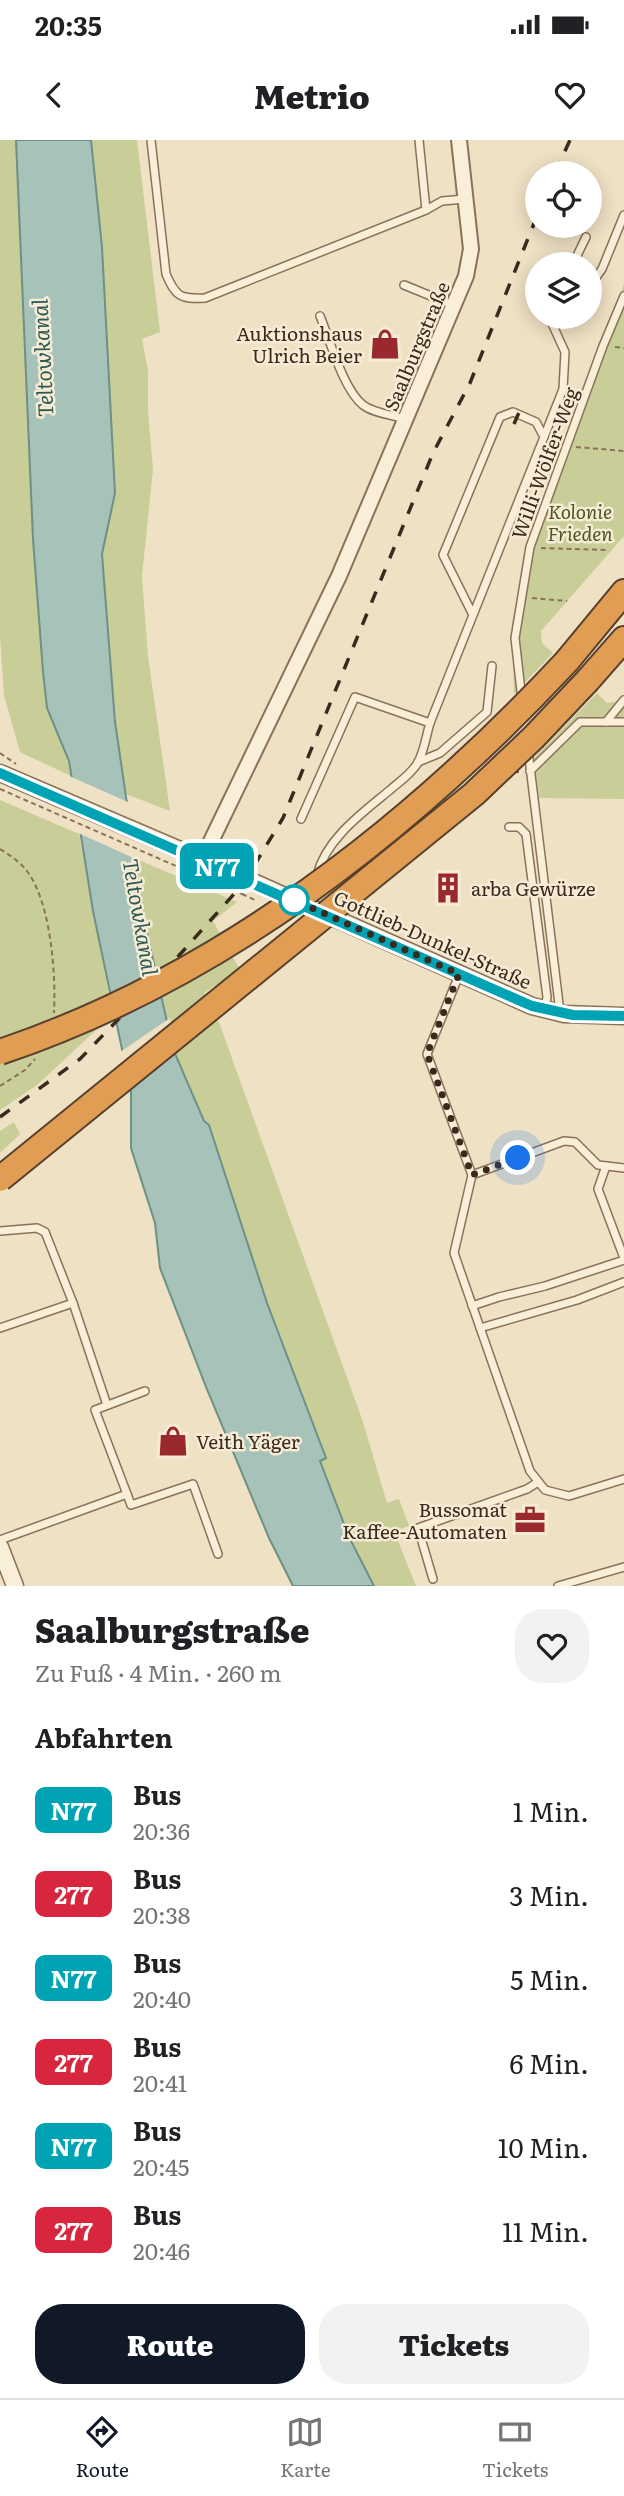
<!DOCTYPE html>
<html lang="de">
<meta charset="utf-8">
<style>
:root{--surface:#fff;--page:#f2f2f2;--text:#202124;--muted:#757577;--line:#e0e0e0;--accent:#111827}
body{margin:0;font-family:Literata,serif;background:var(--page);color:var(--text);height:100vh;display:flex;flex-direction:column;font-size:26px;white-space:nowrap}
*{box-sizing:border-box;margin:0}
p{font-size:23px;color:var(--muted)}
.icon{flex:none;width:38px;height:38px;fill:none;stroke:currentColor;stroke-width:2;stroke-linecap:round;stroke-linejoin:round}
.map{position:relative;height:1446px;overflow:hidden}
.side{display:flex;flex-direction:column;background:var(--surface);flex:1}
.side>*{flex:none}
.badge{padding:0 14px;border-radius:10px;font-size:24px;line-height:46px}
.controls{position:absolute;left:525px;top:21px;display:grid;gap:14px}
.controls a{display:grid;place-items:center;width:77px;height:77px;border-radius:50%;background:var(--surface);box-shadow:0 4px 18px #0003;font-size:35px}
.you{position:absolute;width:35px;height:35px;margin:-18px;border:5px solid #fff;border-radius:50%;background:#1a73e8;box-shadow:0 0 0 10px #1a73e833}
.map>.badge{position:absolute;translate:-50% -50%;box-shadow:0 0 0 4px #fff}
h2{padding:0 35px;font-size:26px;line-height:63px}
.round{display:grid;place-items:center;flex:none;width:74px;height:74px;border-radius:28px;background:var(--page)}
.overview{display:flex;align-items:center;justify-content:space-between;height:119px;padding:0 35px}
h1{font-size:33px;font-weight:800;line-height:52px}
.action{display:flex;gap:14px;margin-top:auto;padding:14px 35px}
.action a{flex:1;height:80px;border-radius:28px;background:var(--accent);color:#fff;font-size:28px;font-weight:800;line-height:80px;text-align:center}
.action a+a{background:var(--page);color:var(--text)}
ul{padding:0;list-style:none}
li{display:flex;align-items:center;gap:21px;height:84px;padding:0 35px}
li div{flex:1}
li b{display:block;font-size:26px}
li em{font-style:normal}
li .badge{min-width:77px;font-weight:700;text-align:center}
.status{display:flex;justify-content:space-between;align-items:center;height:49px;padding:0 35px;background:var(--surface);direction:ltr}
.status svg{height:19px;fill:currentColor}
header{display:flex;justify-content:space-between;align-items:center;height:91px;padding:0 35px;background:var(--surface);font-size:32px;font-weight:800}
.menu{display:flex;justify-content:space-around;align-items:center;height:98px;border-top:2px solid var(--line);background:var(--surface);font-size:19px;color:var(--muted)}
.menu a{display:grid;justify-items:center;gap:4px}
.menu .current{color:var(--accent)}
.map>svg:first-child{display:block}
.green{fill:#c9cd97}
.water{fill:#a6c2b9;stroke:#6c9186;stroke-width:2}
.pier{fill:#efe1c4}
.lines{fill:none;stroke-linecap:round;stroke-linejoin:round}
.service-casing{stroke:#8a725a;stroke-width:10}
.minor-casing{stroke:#8a725a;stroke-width:18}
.tertiary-casing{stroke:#8a725a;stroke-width:19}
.motorway-casing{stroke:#58402e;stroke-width:28}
.path{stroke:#8a725a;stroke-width:2;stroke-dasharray:5 3.5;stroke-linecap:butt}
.service{stroke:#f9eed7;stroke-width:7}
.minor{stroke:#f9eed7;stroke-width:14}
.tertiary{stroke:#f9eed7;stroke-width:16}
.motorway{stroke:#e09d53;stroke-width:24}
.rail{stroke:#3a2a1e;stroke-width:3.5;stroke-dasharray:12 12;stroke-linecap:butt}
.tertiary-bridge-casing{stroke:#8a725a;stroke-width:19;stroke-linecap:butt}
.motorway-bridge-casing{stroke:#58402e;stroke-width:28;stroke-linecap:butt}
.path-bridge{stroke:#8a725a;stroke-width:2;stroke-dasharray:5 3.5;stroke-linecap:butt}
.tertiary-bridge{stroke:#f9eed7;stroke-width:16}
.motorway-bridge{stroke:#e09d53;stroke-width:24}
.line-casing{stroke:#fff;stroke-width:16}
.line{stroke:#00a3b4;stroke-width:10}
.walk{stroke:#3a2a1e;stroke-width:7;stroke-dasharray:0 12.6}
.stop-dot{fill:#fff;stroke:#00a3b4;stroke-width:3.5}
.labels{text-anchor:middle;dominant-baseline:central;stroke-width:5;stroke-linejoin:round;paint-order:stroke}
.poi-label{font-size:19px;fill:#3a2a1e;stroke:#f6ebd4;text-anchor:end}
.street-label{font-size:19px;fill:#3a2a1e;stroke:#f6ebd4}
.park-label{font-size:19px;font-style:italic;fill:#4c5624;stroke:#f6ebd4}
.water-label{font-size:21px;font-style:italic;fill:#2d5a55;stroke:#f6ebd4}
</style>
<div class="status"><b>20:35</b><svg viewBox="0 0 49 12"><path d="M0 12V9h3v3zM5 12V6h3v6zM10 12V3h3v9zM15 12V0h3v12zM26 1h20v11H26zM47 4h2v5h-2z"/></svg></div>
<header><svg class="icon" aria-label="back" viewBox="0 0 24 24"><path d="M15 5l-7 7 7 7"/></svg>Metrio<svg class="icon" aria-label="heart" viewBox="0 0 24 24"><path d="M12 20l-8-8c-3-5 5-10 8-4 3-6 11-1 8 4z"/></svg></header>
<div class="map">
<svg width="624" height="1446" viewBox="0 0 624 1446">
<rect width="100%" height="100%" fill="#efe1c4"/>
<g class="green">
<polygon points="0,0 16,0 33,399 47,568 65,608 71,636 20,612 4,555 0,497"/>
<polygon points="91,0 137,0 160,192 142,199 148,231 148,271 153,329 142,436 148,517 170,671 126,654 115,582 102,414 115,353 102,107"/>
<polygon points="624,144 624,396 541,491 542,503 553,513 514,554 512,484 526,407 568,294 579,257"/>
<polygon points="597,553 607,563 620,561 624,556 624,659 539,658 534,618"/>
<polygon points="0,660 79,694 109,855 108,879 37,945 0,970"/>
<polygon points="134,718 237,762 213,781 240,830 204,853 216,874 363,1282 387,1363 399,1359 409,1386 394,1391 416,1446 374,1446 349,1397 320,1321 326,1318 267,1163 209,985 204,981 176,920 144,779"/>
<polygon points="14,982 20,994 0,1013 0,991"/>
</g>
<polygon class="water" points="16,0 91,0 102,107 115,353 102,414 115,582 144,779 173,909 204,981 209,985 267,1163 326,1318 320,1321 349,1397 374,1446 293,1446 269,1398 206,1247 160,1128 155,1083 131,1008 131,952 93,771 69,621 47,568 43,532 33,399"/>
<g class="pier">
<polygon points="67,635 130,663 138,720 76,692"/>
<polygon points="170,878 176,907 127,946 120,912"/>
</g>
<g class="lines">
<g class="service-casing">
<g id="service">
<path d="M 151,0 L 166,134 C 176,157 180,159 205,158 L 426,70"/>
<polyline points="419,0 426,70 442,61 465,59"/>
<polyline points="573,124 586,97"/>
<polyline points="590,139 597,136 602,129 624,75"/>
<polyline points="404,145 453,165"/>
<path d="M 320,176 C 330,200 343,249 363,265 C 373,273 393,275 405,279"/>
<polyline points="544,297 563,249 565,212 549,177"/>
<polyline points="522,560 515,498 530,407 603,206 624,156"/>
<polyline points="606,582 624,582"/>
<polyline points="528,610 560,872"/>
<polyline points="418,622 440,613 487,572 492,526"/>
<polyline points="530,631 580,582 606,582 624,560"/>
<polyline points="301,679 355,557 430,583"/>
<polyline points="509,687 519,687 526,694 547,857 545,869"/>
<path d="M 317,735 C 326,699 362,673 390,650 C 399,642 410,635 417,624 C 424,613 426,596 430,583 L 544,297 L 536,282 L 513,272 L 500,277 L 443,415 L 473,475"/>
<polyline points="459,835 427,914 472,1035 454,1113 530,1331 545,1350 569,1356 624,1339"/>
<polyline points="606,1026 598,1049 624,1118"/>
<polyline points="472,1035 564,1001 575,1002 598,1025 624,1028"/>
<polyline points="0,1091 37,1088 45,1092 73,1163 107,1265"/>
<polyline points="472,1166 499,1157 545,1146 624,1120"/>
<polyline points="0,1188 73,1163"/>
<polyline points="480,1188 577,1160 624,1142"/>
<polyline points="127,1354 95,1270 145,1251"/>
<polyline points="0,1400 127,1354 131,1365 193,1344 218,1414"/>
<polyline points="433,1439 418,1388 527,1349 538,1342"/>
<polyline points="558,1446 624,1427"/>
</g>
</g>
<g class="minor-casing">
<polyline id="minor" points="202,720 339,436 466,136 471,109 459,0"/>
</g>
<g class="tertiary-casing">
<g id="tertiary">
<polyline points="0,633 234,733"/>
<polyline points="251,741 532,866 564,874 624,876"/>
<polyline points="0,1407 15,1446"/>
</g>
</g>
<g class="motorway-casing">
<g id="motorway">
<polyline points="567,521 624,452"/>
<polyline points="588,540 624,499"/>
</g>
</g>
<g class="path">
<polyline points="615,207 624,208"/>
<polyline points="576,307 624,311"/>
<polyline points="541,408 608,410"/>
<polyline points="532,458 567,461"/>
<polyline points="0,613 16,624"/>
<polyline points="0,649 224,747"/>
<path d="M 0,709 C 11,716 22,723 29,734 C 51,766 56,835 54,873"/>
<polyline points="242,754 257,761"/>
<polyline points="0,946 25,930 35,919"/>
</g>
<use href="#service" class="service"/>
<use href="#minor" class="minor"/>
<use href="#tertiary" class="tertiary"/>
<use href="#motorway" class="motorway"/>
<g class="rail">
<polyline points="555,33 570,0"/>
<polyline points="514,284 520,270"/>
<polyline points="516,626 517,633"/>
<polyline points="0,977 80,919 166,830 243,744 283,678 433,313 470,243 537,76"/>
</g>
<g class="tertiary-bridge-casing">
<polyline id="tertiary-bridge" points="234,733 251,741"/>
</g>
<g class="motorway-bridge-casing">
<g id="motorway-bridge">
<path d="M 0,912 C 220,838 410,689 567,521"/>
<polyline points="0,1039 474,654 534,597 588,540"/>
</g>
</g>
<polyline class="path-bridge" points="224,747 242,754"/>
<use href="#tertiary-bridge" class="tertiary-bridge"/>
<use href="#motorway-bridge" class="motorway-bridge"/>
</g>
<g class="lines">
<g class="line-casing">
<polyline id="line" points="0,633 532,866 573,875 624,876"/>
</g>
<use href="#line" class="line"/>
<polyline class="walk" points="294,760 292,759 459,834 427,914 472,1035 518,1018"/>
</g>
<defs>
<g id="shop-bare" transform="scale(2.415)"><path d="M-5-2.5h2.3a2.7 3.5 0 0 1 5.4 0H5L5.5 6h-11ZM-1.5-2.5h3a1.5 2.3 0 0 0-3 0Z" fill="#9a292d" stroke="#f6ebd4" stroke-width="2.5" paint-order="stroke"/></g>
<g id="building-bare" transform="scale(2.415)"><path d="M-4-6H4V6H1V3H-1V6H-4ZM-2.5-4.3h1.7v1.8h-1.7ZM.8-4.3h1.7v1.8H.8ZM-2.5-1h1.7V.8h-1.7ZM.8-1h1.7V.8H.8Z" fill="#9a292d" stroke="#f6ebd4" stroke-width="2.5" paint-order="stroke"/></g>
<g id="office-bare" transform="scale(2.415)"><path d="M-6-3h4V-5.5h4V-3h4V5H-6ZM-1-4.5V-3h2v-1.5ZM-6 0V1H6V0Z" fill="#9a292d" stroke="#f6ebd4" stroke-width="2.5" paint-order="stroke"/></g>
</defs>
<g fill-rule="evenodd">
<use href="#shop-bare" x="385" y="204"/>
<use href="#building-bare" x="448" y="748"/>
<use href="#shop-bare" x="173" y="1301"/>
<use href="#office-bare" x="530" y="1380"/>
</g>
<circle class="stop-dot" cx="294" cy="760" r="14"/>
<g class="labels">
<g class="poi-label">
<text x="362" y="193">Auktionshaus<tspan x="362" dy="22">Ulrich Beier</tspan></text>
<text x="471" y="748" text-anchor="start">arba Gewürze</text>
<text x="196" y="1301" text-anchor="start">Veith Yäger</text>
<text x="507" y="1369">Bussomat<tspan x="507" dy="22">Kaffee-Automaten</tspan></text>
</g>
<g class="street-label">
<text transform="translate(416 206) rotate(-67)">Saalburgstraße</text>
<text transform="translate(544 323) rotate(-70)">Willi-Wölfer-Weg</text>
<text transform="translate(433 799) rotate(24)">Gottlieb-Dunkel-Straße</text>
</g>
<g class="park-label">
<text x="580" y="371">Kolonie<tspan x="580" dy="22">Frieden</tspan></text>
</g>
<g class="water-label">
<text transform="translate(41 218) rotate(-93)">Teltowkanal</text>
<text transform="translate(142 777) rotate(80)">Teltowkanal</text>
</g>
</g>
</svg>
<div class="controls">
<a><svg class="icon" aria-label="locate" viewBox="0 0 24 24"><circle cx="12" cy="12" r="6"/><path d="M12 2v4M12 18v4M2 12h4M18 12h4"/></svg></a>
<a><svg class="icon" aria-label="layers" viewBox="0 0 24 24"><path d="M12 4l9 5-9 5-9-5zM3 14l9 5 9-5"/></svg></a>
</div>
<div class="you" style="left:518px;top:1018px"></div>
<b class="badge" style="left:217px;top:726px;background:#00a3b4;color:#fff">N77</b>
</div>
<section class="side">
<div class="overview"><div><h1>Saalburgstraße</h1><p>Zu Fuß · 4 Min. · 260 m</p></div><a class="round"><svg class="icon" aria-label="heart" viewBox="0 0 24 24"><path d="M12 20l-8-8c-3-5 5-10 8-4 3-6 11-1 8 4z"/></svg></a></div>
<h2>Abfahrten</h2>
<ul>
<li><span class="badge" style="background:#00a3b4;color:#fff">N77</span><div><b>Bus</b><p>20:36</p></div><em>1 Min.</em></li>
<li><span class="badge" style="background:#d7263d;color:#fff">277</span><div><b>Bus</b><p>20:38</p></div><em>3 Min.</em></li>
<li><span class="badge" style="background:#00a3b4;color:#fff">N77</span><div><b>Bus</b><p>20:40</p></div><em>5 Min.</em></li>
<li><span class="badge" style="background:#d7263d;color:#fff">277</span><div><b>Bus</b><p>20:41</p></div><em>6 Min.</em></li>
<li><span class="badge" style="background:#00a3b4;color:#fff">N77</span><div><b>Bus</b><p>20:45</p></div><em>10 Min.</em></li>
<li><span class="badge" style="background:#d7263d;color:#fff">277</span><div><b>Bus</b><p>20:46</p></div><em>11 Min.</em></li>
</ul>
<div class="action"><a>Route</a><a>Tickets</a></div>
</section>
<nav class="menu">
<a class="current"><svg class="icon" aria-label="directions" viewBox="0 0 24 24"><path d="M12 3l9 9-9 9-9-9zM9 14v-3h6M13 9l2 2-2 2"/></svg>Route</a>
<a><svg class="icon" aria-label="map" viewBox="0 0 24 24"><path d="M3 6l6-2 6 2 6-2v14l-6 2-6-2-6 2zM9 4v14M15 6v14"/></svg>Karte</a>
<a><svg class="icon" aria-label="tickets" viewBox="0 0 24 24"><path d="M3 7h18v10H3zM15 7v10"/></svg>Tickets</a>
</nav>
